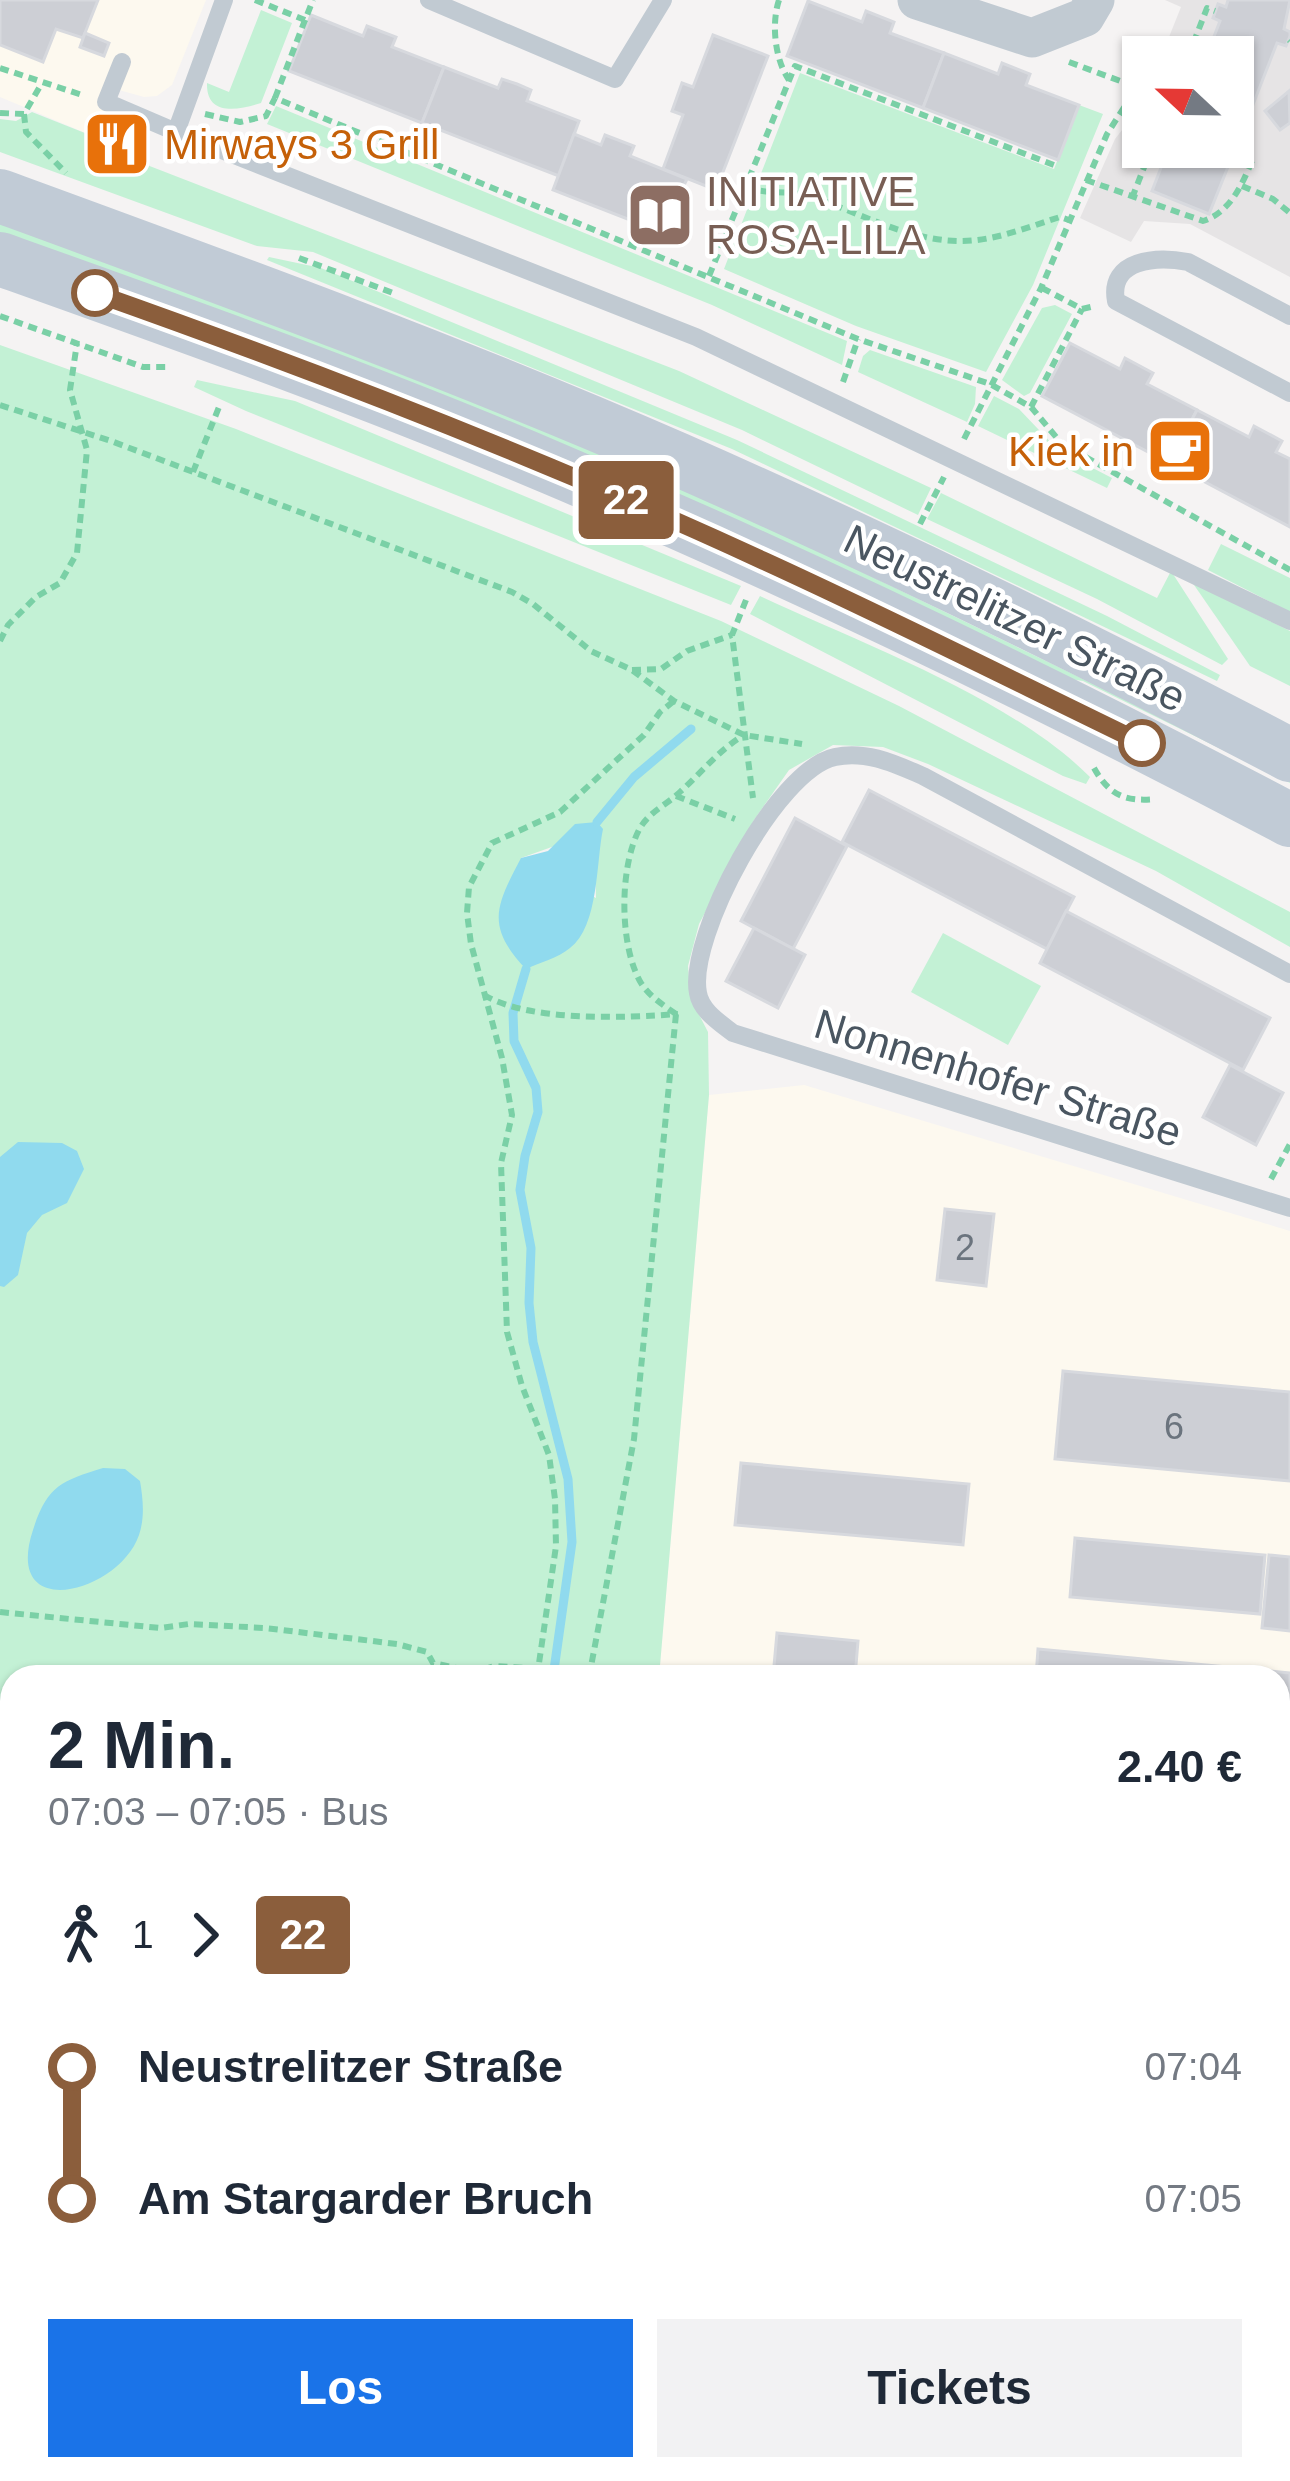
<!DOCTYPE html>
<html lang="de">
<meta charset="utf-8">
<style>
:root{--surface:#fff;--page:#f2f2f3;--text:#1f2937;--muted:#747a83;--accent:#1a73e8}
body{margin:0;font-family:Helvetica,sans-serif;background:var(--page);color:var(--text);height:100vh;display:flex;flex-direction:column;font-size:45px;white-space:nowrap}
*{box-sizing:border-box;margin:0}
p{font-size:39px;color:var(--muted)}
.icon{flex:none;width:66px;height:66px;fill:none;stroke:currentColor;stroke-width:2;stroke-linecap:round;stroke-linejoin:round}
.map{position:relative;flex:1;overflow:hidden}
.details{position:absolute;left:0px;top:1665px;width:1290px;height:816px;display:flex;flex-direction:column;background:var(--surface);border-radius:36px 36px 0 0;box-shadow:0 3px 9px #0004}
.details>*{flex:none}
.badge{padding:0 24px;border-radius:9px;font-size:42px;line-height:78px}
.needle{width:78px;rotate:292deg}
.fabs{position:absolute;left:1122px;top:36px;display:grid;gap:24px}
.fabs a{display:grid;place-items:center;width:132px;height:132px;border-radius:0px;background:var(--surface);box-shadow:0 3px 9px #0004;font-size:60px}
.map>.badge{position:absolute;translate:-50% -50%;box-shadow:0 0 0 6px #fff}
.legs{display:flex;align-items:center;gap:18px;height:132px;padding:0 48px;font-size:39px}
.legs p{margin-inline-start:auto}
.overview{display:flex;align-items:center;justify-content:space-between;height:204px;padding:0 48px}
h1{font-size:66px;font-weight:700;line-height:90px}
.primary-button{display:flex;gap:24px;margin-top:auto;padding:24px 48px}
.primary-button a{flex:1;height:138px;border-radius:0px;background:var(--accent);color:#fff;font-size:48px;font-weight:700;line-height:138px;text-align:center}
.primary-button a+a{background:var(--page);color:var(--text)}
ul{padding:0 48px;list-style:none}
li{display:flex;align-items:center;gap:42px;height:132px;font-size:45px}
li i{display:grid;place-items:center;width:18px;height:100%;margin:0 15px;background:currentColor}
li i::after{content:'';width:30px;height:30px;margin:-15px;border:9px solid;border-radius:50%;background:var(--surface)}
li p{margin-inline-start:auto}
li:first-child i{background:linear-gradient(#0000 50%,currentColor 0)}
li:last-child i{background:linear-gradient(currentColor 50%,#0000 0)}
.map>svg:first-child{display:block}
.commercial{fill:#fdf9ef}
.education{fill:#e6e4e5}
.green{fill:#c3f1d5;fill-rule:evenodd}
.water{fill:#90daee}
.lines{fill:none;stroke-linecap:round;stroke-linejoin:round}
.stream{stroke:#90daee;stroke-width:9}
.building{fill:#cdcfd5;stroke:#d7d9de;stroke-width:3}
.path{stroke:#7ad0a6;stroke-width:6;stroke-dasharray:9 6;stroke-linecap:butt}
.lane{stroke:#c1cad2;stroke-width:18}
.street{stroke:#c1cad2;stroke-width:39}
.secondary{stroke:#c1cbd6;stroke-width:54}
.line-1-casing{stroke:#fff;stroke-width:27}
.line-1{stroke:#8b5e3c;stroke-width:18}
.stop-1-dot{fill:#fff;stroke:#8b5e3c;stroke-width:6}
.labels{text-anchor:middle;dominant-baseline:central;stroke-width:9;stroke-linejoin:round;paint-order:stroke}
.number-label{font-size:36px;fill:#6b747e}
.food-label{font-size:42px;fill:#c56008;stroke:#fff;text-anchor:start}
.education-label{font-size:42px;fill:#785e54;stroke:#fff;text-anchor:start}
.street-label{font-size:42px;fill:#4a5661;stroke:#fff}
</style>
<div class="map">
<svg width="1290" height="2481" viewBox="0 0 1290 2481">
<rect width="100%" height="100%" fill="#f5f3f3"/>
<g class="commercial">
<polygon points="0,0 206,0 172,85 157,96 144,97 119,90 100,139 0,97"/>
<polygon points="804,1085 1290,1231 1290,2481 596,2481 597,2469 1278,2469 1278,1677 659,1677 709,1095"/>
</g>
<polygon class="education" points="1165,0 1290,0 1290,277 1190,224 1144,221 1131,242 1080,218 1115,139 1143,103 1143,147 1233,147 1233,57 1161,57 1181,7"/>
<g class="green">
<path d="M 261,10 L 292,23 L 261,103 C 239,110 206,117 207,83 L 229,92 Z"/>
<polygon points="800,73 1054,169 1079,105 1103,114 1033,285 986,372 856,326 724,269"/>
<polygon points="276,106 847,341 842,365 712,305 267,124"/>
<polygon points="32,112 100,139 98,146 679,371 931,488 918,515 742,430 313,252 257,246 0,152 0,119 16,121"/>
<polygon points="0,218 664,476 1290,779 1290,783 1083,681 1049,676 0,237"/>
<polygon points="269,257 321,268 737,440 1107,616 1220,675 1217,681 732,449 267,260"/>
<polygon points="1055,305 1072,314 1030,393 1024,396 1002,380 1042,308"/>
<path d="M 0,345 L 236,429 L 721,621 L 899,706 L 1290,912 L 1290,947 L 1156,871 L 928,764 L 883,747 L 833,745 L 789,770 L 754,820 L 699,924 L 688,966 L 691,999 L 708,1032 L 709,1095 L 659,1677 L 12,1677 L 12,2469 L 597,2469 L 596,2481 L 0,2481 ZM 602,829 L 595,867 L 596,898 L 521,858 Z"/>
<polygon points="870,350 976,387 975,404 967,422 858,372 863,356"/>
<polygon points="197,380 295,401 741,586 731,605 246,411 194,387"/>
<polygon points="994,396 1019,409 1058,450 1112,478 1107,488 978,426"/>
<polygon points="941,493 1157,598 1171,571 1228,659 1222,665 1097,599 927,519"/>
<polygon points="1221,544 1290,578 1290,612 1208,570"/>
<polygon points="1192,582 1290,631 1290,686 1250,666"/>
<path d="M 760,596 C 863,644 1011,698 1090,777 L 1086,784 L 1063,776 L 750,614 Z"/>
<polygon points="943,933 1041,986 1008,1045 911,992"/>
</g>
<g class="water">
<path d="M 597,822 L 603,829 C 596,862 599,926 570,948 C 558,958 539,963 526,969 C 485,926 496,906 521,858 L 548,851 L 575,824 Z"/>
<polygon points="18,1142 62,1143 77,1151 84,1169 67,1203 42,1215 27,1233 18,1275 4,1287 0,1286 0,1157"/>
<path d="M 103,1468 L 125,1469 L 140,1481 C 143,1499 145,1517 139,1535 C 119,1593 2,1624 33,1530 C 47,1486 61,1481 103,1468 Z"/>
<polygon points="0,2415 12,2418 12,2469 233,2469 285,2481 0,2481"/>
</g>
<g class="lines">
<g class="stream">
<polyline points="597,822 634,777 691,729"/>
<polyline points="526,969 513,1013 514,1041 536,1088 538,1112 525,1156 520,1190 531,1248 529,1303 533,1342 568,1479 572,1542 553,1677"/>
<polyline points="489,2469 490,2481"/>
</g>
</g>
<g class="building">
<polygon points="0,0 98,0 83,38 56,29 43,62 0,45"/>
<polygon points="1228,0 1290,0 1284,29 1290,32 1290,36 1286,46 1277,43 1238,143 1246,146 1243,154 1240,160 1232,157 1209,214 1152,191 1169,147 1233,147 1233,57 1206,57 1220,21 1213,18 1218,4 1226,7"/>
<polygon points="808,1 862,22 866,11 894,22 890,33 944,53 923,108 787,56"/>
<polygon points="311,15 363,36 367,26 396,37 392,47 444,67 422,123 289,71"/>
<polygon points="85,33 109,43 104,56 80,47"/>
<polygon points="713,35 768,56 716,190 663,169 683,115 672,111 682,83 693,87"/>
<polygon points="944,53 998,74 1002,63 1030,74 1026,85 1079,105 1058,160 923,108"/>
<polygon points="444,67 498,88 502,79 517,84 531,90 527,101 579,121 559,176 422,123"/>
<polygon points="1289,91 1290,123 1280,130 1265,111"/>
<polygon points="106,132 134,142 128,156 101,146"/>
<polygon points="574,134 601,145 605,135 634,146 630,156 687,179 661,232 553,190"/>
<polygon points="1070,343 1120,369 1125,358 1153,373 1147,384 1197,410 1169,463 1042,396"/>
<polygon points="1197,410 1249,437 1254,426 1282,441 1276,452 1290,459 1290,527 1169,463"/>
<polygon points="869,790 1074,897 1047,949 842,842"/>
<polygon points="795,818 847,846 793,949 741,921"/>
<polygon points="1066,911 1270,1018 1243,1070 1040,963"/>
<polygon points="754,928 805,955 778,1008 726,981"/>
<polygon points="1230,1065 1283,1093 1256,1145 1203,1117"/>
<polygon points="945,1209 994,1214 986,1286 937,1280"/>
<polygon points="1063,1371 1290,1392 1290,1481 1055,1459"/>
<polygon points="741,1463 969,1484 963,1545 735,1525"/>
<polygon points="1075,1538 1265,1555 1260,1614 1070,1597"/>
<polygon points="1269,1555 1290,1557 1290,1631 1262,1628"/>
<polygon points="777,1633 858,1641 855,1677 773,1677"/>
<polygon points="1038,1649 1290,1673 1290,1958 1278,1957 1278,1677 1036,1677"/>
<polygon points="1278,2043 1290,2044 1290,2481 1044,2481 1045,2469 1278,2469"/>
<polygon points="640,2469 964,2469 963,2481 638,2481"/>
</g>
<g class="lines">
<g class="path">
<polyline points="255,0 305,20 313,0"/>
<path d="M 779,0 C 771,24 775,60 789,80"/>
<polyline points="1289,40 1290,41"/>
<polyline points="1152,57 1156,46"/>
<polyline points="1188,57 1207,8 1215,11"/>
<polyline points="1069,62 1139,88"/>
<polyline points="0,68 82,95"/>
<polyline points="275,98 305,20"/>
<polyline points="0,113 24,114 42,83"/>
<polyline points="24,114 26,132 66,173"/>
<polyline points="205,114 240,122 266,116 275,98 858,339 990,384 1031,407 1062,444 1290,570"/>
<path d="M 1086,180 L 1203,221 C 1231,212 1243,183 1253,158 L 1243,154"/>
<polyline points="1242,186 1273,199 1290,213"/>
<path d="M 746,187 C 771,196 788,189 809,196 C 859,212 907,241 961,241 C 995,241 1028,227 1060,217 L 1069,220"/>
<polyline points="1132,198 1152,147"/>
<polyline points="299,258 393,293"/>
<polyline points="709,276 795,66 1054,165"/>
<polyline points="1042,288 1082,309 1095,306"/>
<polyline points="0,316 143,367 167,367"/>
<polyline points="843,382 858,339"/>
<polyline points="0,405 111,441 512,592 533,604 591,651 632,670 674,701 744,735 802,744"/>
<polyline points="1031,407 1082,309"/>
<polyline points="964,439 1041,288 1107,134 1143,78"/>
<polyline points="193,472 219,407"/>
<polyline points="920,524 944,477"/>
<polyline points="746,600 732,635 753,798"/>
<polyline points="0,641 8,625 36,597 60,583 77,553 87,450 70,390 77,343"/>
<polyline points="632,670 661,669 687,651 732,635"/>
<path d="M 1094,768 C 1109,795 1125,802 1156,799"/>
<polyline points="676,796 735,819"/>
<path d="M 484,995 C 530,1022 624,1018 678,1014"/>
<path d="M 676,1014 C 663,1005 649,996 641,983 C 619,946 619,866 640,828 C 651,810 667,805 681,791 C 702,772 720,749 744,735"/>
<polyline points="1271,1179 1290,1144"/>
<polyline points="0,1612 160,1628 189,1624 265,1628 397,1644 427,1652 433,1663 476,1672 494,1666 526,1668 534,1677"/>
<polyline points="537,1677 556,1546 555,1499 549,1455 522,1386 507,1332 501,1163 512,1115 502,1058 471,944 467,913 469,887 492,843 560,812 644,735 660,712 674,701"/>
<polyline points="589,1677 634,1439 676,1014"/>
<polyline points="522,2469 523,2481"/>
</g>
<g class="lane">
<polyline points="224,0 176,132 696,337 1290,621"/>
<polyline points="429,0 615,79 663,0"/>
<polyline points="122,62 106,102 176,132"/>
<path d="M 1290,316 L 1188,262 C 1157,256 1108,259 1116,301 L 1290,393"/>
<path d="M 1290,974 L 923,776 C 895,764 866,750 835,757 C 777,769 687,937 698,993 C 701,1011 719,1022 733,1033 L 1290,1208"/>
</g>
<polyline class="street" points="917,0 1032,38 1085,17 1095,0"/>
<g class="secondary">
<path d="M 0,196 C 227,279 455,362 677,459 C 884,550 1090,650 1290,755"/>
<path d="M 0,259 C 185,325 371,391 552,468 C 803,574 1049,693 1290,820"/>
</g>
</g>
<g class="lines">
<g class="line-1-casing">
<path id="line-1" d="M 95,293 C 321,373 546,460 764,561 C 891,619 1016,682 1142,743"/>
</g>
<use href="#line-1" class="line-1"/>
</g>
<defs>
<g id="restaurant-square" transform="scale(3.45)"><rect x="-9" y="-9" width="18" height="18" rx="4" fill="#e8710a" stroke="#fff"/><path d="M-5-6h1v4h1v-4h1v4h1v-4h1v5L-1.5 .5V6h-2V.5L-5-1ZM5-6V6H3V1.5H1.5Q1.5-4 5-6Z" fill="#fff"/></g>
<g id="library-square" transform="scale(3.45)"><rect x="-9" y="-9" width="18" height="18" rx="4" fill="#8d6e63" stroke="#fff"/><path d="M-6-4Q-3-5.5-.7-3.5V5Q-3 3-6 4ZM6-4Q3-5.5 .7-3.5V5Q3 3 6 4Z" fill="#fff"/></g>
<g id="cafe-square" transform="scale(3.45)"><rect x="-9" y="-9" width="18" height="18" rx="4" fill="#e8710a" stroke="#fff"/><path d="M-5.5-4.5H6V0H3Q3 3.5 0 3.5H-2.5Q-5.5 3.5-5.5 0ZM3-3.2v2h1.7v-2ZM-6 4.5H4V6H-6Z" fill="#fff"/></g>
</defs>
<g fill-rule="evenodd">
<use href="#restaurant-square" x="117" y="144"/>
<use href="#library-square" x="660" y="215"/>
<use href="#cafe-square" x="1180" y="451"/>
</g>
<g class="stop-1-dot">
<circle cx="95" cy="293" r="21"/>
<circle cx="1142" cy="743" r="21"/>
</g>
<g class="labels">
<g class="number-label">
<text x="965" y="1247">2</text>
<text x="1174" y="1426">6</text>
</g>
<g class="food-label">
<text x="164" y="144">Mirways 3 Grill</text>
<text x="1134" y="451" text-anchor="end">Kiek in</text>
</g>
<g class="education-label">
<text x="706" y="191">INITIATIVE<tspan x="706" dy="48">ROSA-LILA</tspan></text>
</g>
<g class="street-label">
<text transform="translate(1015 618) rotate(26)">Neustrelitzer Straße</text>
<text transform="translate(998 1078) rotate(17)">Nonnenhofer Straße</text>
</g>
</g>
</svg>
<div class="fabs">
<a><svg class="needle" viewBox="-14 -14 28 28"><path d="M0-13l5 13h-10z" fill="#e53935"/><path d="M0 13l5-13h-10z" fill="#747a83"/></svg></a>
</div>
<b class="badge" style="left:626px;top:500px;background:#8b5e3c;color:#fff">22</b>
<section class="details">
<div class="overview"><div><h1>2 Min.</h1><p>07:03 – 07:05 · Bus</p></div><b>2.40 €</b></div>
<div class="legs"><svg class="icon" aria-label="walk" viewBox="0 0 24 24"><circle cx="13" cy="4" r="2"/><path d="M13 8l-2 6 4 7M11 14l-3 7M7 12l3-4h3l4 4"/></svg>1<svg class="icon" aria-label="forward" viewBox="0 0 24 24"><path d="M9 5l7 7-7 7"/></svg><b class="badge" style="background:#8b5e3c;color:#fff">22</b></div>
<ul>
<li><i style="color:#8b5e3c"></i><b>Neustrelitzer Straße</b><p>07:04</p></li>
<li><i style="color:#8b5e3c"></i><b>Am Stargarder Bruch</b><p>07:05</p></li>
</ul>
<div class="primary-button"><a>Los</a><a>Tickets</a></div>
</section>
</div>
